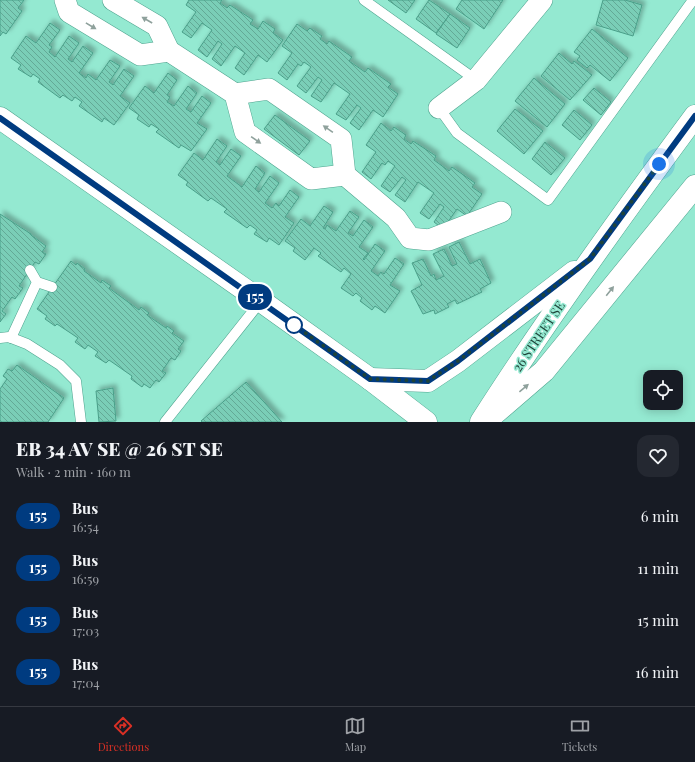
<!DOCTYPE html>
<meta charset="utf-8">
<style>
:root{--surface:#171b24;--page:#242831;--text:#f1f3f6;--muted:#9ea1a6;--line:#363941;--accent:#d93025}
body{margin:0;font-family:"Playfair Display",serif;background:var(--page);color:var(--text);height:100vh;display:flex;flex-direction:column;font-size:15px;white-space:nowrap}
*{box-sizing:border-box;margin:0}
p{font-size:13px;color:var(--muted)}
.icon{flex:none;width:22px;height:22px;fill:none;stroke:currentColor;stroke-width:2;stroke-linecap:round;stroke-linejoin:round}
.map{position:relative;height:422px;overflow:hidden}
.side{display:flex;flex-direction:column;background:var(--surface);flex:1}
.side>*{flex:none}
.badge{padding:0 8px;border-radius:13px;font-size:14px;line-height:26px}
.controls{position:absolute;left:643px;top:370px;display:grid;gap:8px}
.controls a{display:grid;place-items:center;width:40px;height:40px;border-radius:8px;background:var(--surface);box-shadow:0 2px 10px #0003;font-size:20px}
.you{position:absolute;width:20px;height:20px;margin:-10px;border:3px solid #fff;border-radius:50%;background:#1a73e8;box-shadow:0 0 0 6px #1a73e833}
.map>.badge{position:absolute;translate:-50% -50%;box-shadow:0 0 0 2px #fff}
.round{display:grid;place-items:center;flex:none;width:42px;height:42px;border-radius:12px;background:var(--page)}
.summary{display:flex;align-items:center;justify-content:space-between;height:68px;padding:0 16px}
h1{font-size:19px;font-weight:800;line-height:30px}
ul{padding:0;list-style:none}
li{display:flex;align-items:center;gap:12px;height:52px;padding:0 16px}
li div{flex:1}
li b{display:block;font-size:15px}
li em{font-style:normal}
li .badge{min-width:44px;font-weight:700;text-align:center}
.tab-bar{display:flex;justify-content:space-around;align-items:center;height:56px;border-top:1px solid var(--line);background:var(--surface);font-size:11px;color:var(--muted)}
.tab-bar a{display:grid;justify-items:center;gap:2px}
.tab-bar .selected{color:var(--accent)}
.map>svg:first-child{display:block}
.building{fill:url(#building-back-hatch);stroke:#4a9f89;filter:url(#shadow)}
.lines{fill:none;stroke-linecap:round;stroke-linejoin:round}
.service-casing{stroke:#4fa48f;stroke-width:11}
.minor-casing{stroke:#4fa48f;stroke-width:22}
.tertiary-casing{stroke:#4fa48f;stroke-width:23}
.service{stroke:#fff;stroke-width:10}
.minor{stroke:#fff;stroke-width:21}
.tertiary{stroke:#fff;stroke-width:22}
.oneway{fill:#8fa19c}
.line-casing{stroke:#fff;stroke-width:9}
.line{stroke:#003b80;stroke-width:6}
.walk{stroke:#1f4339;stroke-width:4;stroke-dasharray:0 7.2}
.stop-dot{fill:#fff;stroke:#003b80;stroke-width:2}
.labels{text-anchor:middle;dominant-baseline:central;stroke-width:3;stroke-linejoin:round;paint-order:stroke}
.street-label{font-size:13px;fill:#1f4339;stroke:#94e9d1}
</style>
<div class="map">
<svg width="695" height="422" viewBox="0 0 695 422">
<defs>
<pattern id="building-back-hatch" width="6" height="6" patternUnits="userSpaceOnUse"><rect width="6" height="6" fill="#7aceb7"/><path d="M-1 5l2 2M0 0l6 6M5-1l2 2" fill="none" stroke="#63a996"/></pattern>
<filter id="shadow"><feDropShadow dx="3.5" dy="-3.5" stdDeviation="2" flood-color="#0004"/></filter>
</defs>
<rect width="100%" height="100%" fill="#94e9d1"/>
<g class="building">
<polygon points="0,0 24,0 18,8 22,11 6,34 3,32 0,36"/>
<polygon points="189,0 222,0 220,3 227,8 230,5 253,20 250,24 258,29 263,21 275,29 273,33 283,40 267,62 258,55 244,75 235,68 245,53 235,46 221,66 212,59 222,44 218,41 207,57 198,50 212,30 202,23 191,38 182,32 196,12 186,5"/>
<polygon points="388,0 415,0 406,13"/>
<polygon points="429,0 450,14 436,33 416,19"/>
<polygon points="462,0 503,0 484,29 456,9"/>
<polygon points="603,0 625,0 642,5 633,36 596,25"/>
<polygon points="450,14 470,28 457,48 436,34"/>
<polygon points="50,23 60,30 49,45 52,47 49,52 55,57 69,36 79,43 68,59 72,62 83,46 93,53 79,73 86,78 88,74 96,80 110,60 120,66 109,82 113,85 124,69 134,76 120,96 130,103 114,125 104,118 102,122 79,106 82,102 75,97 72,101 63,95 60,98 38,82 40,79 33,74 31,77 18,69 21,65 11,58 26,36 36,43"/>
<polygon points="297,24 307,31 310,28 322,36 320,39 327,44 329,41 352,57 349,61 365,72 368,68 391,84 388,87 398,94 383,117 373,110 359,130 350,123 361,108 357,105 346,120 336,114 350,94 334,83 321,102 311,96 322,80 318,77 306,93 297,86 311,67 304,62 301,66 298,64 287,80 278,73 292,53 282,46"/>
<polygon points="592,29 628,58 610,81 590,65 587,68 577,60 580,56 574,52"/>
<polygon points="559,53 572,64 574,61 592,75 570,100 541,76"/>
<polygon points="168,73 177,80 167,95 170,97 167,102 174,106 188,86 197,93 186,109 191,112 202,96 211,103 197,123 207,129 191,151 181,145 179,148 156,132 159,129 151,124 149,127 137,119 139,115 129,108 145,86 154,93"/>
<polygon points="534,78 565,104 547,127 515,101"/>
<polygon points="594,88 611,102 601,115 583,100"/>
<polygon points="515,109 543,131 524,154 497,131"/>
<polygon points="574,110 592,125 580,140 562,125"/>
<polygon points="275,115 310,141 299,155 264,129"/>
<polygon points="381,123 391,131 394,127 406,135 404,139 411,144 413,141 436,156 434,160 449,171 452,167 475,183 472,187 482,194 467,216 457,209 443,229 434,222 444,207 440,204 429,219 420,213 434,193 418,182 405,202 395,195 406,180 402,177 390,192 381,186 395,166 388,161 385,165 382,163 371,179 362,172 376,152 366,145"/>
<polygon points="217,139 227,146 216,162 220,165 231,149 241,156 227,176 242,187 256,166 265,173 255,189 259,192 270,176 279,183 265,203 272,208 276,203 279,206 290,190 299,197 285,217 294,223 279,245 269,238 267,242 254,234 257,230 250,225 247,228 224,212 227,209 211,198 208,201 186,185 188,182 178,175 194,153 203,160"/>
<polygon points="545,142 565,158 551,175 532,159"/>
<polygon points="324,206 333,212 323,228 325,229 327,225 336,231 350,211 359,217 348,233 353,236 364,220 373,227 359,247 368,253 363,259 364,260 375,244 385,251 371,271 378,276 381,272 384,274 395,258 404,264 390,285 400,291 385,313 375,306 372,310 360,301 362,298 356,293 353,296 341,288 351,274 344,268 341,272 318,256 321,253 314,248 305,260 293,251 295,248 285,241 301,219 310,226"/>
<polygon points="0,214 31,234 31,235 46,246 42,252 46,254 39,264 35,262 19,286 23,288 15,299 12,297 2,311 6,314 0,322"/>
<polygon points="459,242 470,264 480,259 491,283 480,289 482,292 457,304 455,300 447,304 449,307 435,314 434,310 423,314 411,291 422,285 412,263 423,259 431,276 434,274 436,280 444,276 433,254 444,249 452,266 457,264 449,247"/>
<polygon points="71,261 76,265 77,263 85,269 84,271 101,283 102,280 111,286 109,288 139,310 141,307 149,313 147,315 166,328 167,326 174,331 172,333 184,341 178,349 181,351 175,360 171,358 162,371 166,373 159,382 156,380 150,388 144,384 142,387 131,379 132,376 109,360 106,363 95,356 98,352 88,345 85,349 75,342 78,338 57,324 55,326 45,319 47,316 37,309"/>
<polygon points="17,365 64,398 48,422 0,422 0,389 7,379 3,376 8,369 12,371"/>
<polygon points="246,382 282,422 202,422 201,421"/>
<polygon points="113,388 116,421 99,422 96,391"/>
</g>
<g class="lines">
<g class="service-casing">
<g id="service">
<polyline points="364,0 476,80"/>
<polyline points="439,108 457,133 548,200 693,0"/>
<polyline points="37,282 52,287"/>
<polyline points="0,338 9,337 27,344 60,365 76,381 81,422"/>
<polyline points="11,338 37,282 30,270"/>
<polyline points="165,422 261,301"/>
</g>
</g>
<g class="minor-casing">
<g id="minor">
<polyline points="65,0 69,12 140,55 169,51"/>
<polyline points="113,0 157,26 169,51 235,94 245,132 311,179 345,175"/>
<polyline points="235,94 269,89 341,139 345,175 396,218 410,238 429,240 501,212"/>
<polyline points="439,108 476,80 542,0"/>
</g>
</g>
<g class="tertiary-casing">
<g id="tertiary">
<polyline points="0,118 261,301 370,379 426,422"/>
<polyline points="370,379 428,381 458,361 574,272"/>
<polyline points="494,414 544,371 695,186"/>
<path d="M 481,422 C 548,317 621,216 695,116"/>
</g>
</g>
<use href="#service" class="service"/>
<use href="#minor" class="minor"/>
<use href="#tertiary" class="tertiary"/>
</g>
<defs><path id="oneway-solid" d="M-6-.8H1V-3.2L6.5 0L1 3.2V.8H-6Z"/></defs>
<g class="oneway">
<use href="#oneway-solid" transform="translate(147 20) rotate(-150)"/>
<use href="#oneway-solid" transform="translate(91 26) rotate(31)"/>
<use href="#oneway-solid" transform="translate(328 129) rotate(-145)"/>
<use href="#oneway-solid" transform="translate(256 140) rotate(35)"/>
<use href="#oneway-solid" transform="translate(610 291) rotate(-51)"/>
<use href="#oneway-solid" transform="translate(524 388) rotate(-40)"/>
</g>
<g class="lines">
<g class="line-casing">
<polyline id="line" points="0,118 370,379 428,381 458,361 590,259 695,116"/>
</g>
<use href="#line" class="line"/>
<polyline class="walk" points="294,325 370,379 428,381 458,361 590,259 659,164"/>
</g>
<circle class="stop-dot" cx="294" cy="325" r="8"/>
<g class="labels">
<g class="street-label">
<text transform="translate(538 336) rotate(-56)">26 STREET SE</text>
</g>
</g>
</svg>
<div class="controls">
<a><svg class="icon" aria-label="locate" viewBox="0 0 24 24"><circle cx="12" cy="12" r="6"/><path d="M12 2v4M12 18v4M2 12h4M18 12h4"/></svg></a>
</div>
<div class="you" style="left:659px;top:164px"></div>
<b class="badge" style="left:255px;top:297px;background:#003b80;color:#fff">155</b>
</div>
<section class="side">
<div class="summary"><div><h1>EB 34 AV SE @ 26 ST SE</h1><p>Walk · 2 min · 160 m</p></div><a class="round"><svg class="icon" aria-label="heart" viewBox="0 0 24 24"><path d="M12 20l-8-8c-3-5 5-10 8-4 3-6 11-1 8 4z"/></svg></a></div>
<ul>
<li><span class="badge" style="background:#003b80;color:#fff">155</span><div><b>Bus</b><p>16:54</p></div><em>6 min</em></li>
<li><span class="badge" style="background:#003b80;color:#fff">155</span><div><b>Bus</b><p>16:59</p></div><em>11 min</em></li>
<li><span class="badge" style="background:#003b80;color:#fff">155</span><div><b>Bus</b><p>17:03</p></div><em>15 min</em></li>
<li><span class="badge" style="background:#003b80;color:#fff">155</span><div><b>Bus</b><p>17:04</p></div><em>16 min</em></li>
</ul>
</section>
<nav class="tab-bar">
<a class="selected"><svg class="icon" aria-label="directions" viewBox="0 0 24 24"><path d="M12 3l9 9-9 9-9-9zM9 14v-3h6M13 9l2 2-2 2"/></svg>Directions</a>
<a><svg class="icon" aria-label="map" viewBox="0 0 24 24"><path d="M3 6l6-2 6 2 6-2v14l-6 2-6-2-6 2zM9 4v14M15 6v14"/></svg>Map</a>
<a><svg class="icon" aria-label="tickets" viewBox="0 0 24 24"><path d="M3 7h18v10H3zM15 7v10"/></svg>Tickets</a>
</nav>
